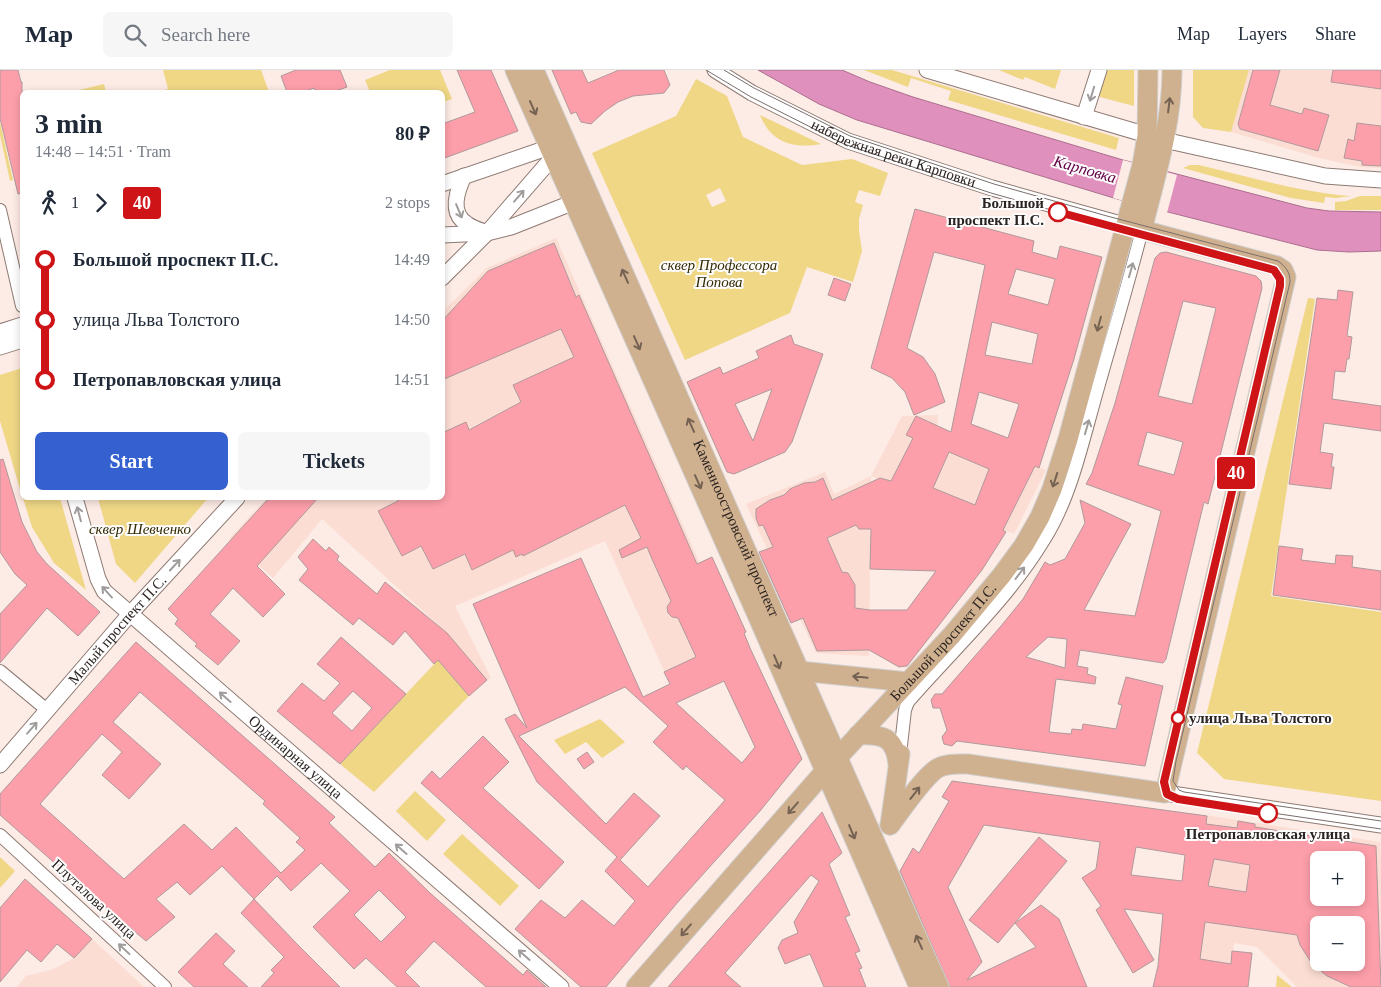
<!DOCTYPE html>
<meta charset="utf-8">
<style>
:root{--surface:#fff;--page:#f6f6f7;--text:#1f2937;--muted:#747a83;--line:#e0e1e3;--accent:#3460d0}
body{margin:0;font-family:Georgia,serif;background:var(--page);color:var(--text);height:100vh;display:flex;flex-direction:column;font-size:19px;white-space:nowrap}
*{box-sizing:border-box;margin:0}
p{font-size:16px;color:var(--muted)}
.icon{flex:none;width:28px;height:28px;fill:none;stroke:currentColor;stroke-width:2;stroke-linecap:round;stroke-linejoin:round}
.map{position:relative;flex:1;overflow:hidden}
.drawer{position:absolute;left:20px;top:20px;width:425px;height:410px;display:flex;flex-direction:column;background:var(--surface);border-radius:8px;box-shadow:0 2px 8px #0003}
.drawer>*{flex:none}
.badge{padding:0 10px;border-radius:4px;font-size:18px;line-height:32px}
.buttons{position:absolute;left:1310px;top:781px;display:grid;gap:10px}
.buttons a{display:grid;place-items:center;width:55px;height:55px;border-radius:8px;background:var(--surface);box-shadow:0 2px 8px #0003;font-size:25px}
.map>.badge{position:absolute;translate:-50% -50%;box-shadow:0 0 0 2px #fff}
.legs{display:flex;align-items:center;gap:8px;height:55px;padding:0 15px;font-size:16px}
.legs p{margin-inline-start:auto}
.summary{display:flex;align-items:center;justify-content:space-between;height:85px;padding:0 15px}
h1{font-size:28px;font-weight:800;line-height:38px}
.cta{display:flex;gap:10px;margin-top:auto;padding:10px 15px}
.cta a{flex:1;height:58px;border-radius:8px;background:var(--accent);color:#fff;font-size:20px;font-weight:800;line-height:58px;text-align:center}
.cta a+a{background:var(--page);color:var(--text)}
ul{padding:0 15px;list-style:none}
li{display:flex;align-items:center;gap:18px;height:60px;font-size:19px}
li i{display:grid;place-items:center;width:8px;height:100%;margin:0 6px;background:currentColor}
li i::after{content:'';width:12px;height:12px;margin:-6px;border:4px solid;border-radius:50%;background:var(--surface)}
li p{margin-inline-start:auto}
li:first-child i{background:linear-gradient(#0000 50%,currentColor 0)}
li:last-child i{background:linear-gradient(currentColor 50%,#0000 0)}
header{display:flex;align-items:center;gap:30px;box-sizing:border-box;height:70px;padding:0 25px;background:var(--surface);border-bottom:1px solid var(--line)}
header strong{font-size:24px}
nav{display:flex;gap:28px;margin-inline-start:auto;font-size:18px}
.search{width:350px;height:45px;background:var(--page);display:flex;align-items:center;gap:12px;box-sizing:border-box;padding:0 18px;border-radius:8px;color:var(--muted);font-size:19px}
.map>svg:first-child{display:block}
.built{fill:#fbddd3;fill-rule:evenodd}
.green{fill:#efd786;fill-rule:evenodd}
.water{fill:#e090bd;stroke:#aa6f8e}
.pier{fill:#fdebe5}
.building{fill:#fd9faa;stroke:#af999b;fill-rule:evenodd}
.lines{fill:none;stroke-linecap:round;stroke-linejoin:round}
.minor-casing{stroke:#8d7a73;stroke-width:14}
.tertiary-casing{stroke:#8d7a73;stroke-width:17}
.primary-casing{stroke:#d0cfce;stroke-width:21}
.minor{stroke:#fff;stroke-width:12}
.tertiary{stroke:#fff;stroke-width:15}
.primary{stroke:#cfb08f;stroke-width:19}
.tram{stroke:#7a6e6a;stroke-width:1}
.oneway{stroke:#a09c9b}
.oneway2{stroke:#756252}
.line-1-casing{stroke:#fff;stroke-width:11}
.line-1{stroke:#ce1417;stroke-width:8}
.stop-1-dot{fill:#fff;stroke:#ce1417;stroke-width:2.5}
.labels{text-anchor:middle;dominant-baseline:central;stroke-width:4;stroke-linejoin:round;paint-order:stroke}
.street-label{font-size:15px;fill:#2b2321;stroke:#fdfdfd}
.stop-label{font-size:15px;font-weight:bold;fill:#2b2321;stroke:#fdfdfd;text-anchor:end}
.park-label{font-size:15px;font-style:italic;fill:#352a02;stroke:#fdfdfd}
.water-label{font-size:16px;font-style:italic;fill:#650147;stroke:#fdfdfd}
</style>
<header>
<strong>Map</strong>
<div class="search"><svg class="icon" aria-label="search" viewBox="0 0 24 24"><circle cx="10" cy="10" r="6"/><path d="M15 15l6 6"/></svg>Search here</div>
<nav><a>Map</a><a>Layers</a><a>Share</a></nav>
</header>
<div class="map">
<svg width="1381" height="917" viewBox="0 0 1381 917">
<rect width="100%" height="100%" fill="#fdebe5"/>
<g class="built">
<polygon points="1249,0 1381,0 1381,98 1360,97 1319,88 1231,62"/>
<polygon points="556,168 739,582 670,614 605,471 455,536 491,608 487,610 447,563 322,449 273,508 229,469 267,428 442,428 443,241 487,198"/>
<polygon points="938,345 937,358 1046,400 1014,464 871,406 869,586 816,583 746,434 825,402 834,424 871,406 902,346"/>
<path d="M 1192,743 L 1380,772 L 1381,786 L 1381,917 L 1297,917 L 1257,877 L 1234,873 L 1229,913 L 1176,917 L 1172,910 ZM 1319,790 L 1356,790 L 1356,828 L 1319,828 ZM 1319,855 L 1356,855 L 1356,892 L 1319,892 Z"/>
<polygon points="92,869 144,917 17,917 26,906 54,899 74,888"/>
</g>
<g class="green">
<polygon points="163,0 261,0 269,22 157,22 168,19"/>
<polygon points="390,0 440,0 452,29 443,32 442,22 370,22 365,10"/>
<polygon points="864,0 892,0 1119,68 1116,80 948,30 951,21 911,8 908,17"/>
<polygon points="999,0 1061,0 1055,19 1025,7 1023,10"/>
<polygon points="1104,0 1134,0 1134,36 1096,26"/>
<polygon points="1193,0 1249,0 1231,62 1203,58 1193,47"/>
<path d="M 696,9 L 727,26 L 743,67 L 802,95 L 852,89 L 888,103 L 880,126 L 859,120 L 855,132 L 863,135 L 859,149 L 859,161 L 862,181 L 853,212 L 807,197 L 790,243 L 685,290 L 592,83 L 676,46 ZM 720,118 L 726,131 L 712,137 L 706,125 Z"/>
<polygon points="104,14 106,22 71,22"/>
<path d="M 760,45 L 821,74 C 793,79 771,73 760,45 Z"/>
<polygon points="0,52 13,110 10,111 0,65"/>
<path d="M 1190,95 L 1199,95 C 1250,107 1299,122 1351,126 L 1336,128 L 1325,127 L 1324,133 L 1291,128 L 1183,98 Z"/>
<polygon points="1360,126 1381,126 1381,140 1335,140 1335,132 1346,131"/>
<polygon points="1308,228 1315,229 1271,526 1381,542 1381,731 1224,709 1197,683"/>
<polygon points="22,298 22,426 0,351 0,305"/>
<polygon points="23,428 60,428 86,520 54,493 32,457"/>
<polygon points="98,428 208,428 135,513 116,494"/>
<polygon points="438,590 469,626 374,722 340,694"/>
<polygon points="600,649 625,672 602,688 586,672 565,684 554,670"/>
<polygon points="415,721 446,750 427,771 396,741"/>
<polygon points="462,764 519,816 500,836 443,784"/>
<polygon points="0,787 15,801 0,818"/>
<polygon points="1277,905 1292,917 1276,917"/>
</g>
<polygon class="water" points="758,0 842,0 870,12 913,27 1123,90 1307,138 1329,141 1381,142 1381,181 1349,182 1317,180 1117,129 857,50 819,34"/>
<polygon class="pier" points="1123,90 1177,105 1167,143 1113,128"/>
<g class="building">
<polygon points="0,0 18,0 21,12 22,12 22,123 18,124 0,48"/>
<polygon points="296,0 340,0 347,17 333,22 316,22 314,18 303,22 287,22 281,6"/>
<polygon points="457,0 491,0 518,61 442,89 442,54 475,42"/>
<polygon points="552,0 582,0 588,13 619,0 664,0 670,15 664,23 633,26 618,32 605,41 591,54 581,52 576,42 571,44"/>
<polygon points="1253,0 1280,0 1270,35 1302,44 1304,38 1329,45 1318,81 1240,59 1238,54"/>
<polygon points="1333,0 1381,0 1381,19 1331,12"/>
<polygon points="1357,53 1381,56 1381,96 1362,95 1362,91 1344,88 1348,69 1354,71"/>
<path d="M 915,139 L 1034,171 L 1032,182 L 1057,189 L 1060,176 L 1102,187 L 1074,289 L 1039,398 L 1035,396 L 1003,460 L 1006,462 L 982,500 L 907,596 L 899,597 L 869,580 L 817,581 L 803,548 L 791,553 L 759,482 L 773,477 L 763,455 L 759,456 L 756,448 L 756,439 L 770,430 L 784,425 L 790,419 L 804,413 L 815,412 L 823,408 L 832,430 L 880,408 L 891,411 L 913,368 L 906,365 L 916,346 L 951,362 L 985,195 L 934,182 L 907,278 L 923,287 L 935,304 L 945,332 L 914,345 L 905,322 L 892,308 L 871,298 ZM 1016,199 L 1055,209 L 1048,235 L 1008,224 ZM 992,252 L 1038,264 L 1032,294 L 985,285 ZM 979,322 L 1019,334 L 1008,368 L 971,354 ZM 949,382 L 989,399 L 975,435 L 933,418 ZM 856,455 L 859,459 L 871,459 L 870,499 L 936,501 L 907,540 L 870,540 L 855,538 L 855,515 L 848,503 L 842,502 L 827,468 Z"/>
<path d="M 554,173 L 576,227 L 579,225 L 697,494 L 712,487 L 746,562 L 744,563 L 750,578 L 802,689 L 760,741 L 678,832 L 606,917 L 581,917 L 515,859 L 541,830 L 565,848 L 582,830 L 614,856 L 635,831 L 605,801 L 617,787 L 537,712 L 505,649 L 515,644 L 527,658 L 473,534 L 581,488 L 643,627 L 670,614 L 664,602 L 696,587 L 678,548 L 672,547 L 668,543 L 667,537 L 671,531 L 652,489 L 647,477 L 622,488 L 619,480 L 641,468 L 625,435 L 523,486 L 522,484 L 516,487 L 513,480 L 472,500 L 465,484 L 433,499 L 421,476 L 402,486 L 378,441 L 398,431 L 396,428 L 442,428 L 442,363 L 466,352 L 469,360 L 521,332 L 513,315 L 574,287 L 561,259 L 442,310 L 442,251 L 488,201 ZM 724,611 L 755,677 L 742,693 L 676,633 ZM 625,617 L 668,656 L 653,672 L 683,700 L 686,696 L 725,730 L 648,817 L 620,790 L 660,746 L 634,723 L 606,754 L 519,666 Z"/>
<path d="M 1166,182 L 1256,206 L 1261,211 L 1262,218 L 1208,434 L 1204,432 L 1166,589 L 1163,593 L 1080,580 L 1077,596 L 1088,598 L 1087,604 L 1096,607 L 1095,614 L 1056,609 L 1049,662 L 1071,664 L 1072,659 L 1082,660 L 1083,654 L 1116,659 L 1122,635 L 1118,634 L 1126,607 L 1163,616 L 1145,696 L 972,673 L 957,671 L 952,676 L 944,674 L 942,667 L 947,660 L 940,638 L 933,638 L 931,630 L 935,624 L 942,624 L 1001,556 L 1023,529 L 1045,492 L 1050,495 L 1065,489 L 1085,453 L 1080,430 L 1131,454 L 1084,540 L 1135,546 L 1161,441 L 1086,414 L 1092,403 L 1115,333 L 1155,188 L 1160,183 ZM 1183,231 L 1216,238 L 1192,334 L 1158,326 ZM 1147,362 L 1183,372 L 1174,405 L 1138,395 ZM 1048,567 L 1067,569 L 1065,598 L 1026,587 Z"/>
<polygon points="834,208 851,214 845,231 828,225"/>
<polygon points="1338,220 1353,222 1347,266 1352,267 1349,289 1347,289 1345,302 1335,301 1332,329 1381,336 1381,361 1324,353 1320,382 1333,384 1331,397 1334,397 1331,419 1289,414 1317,228 1337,230"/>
<path d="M 791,265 L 794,274 L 823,284 L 792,372 L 785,382 L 734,404 L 727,402 L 687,312 L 720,297 L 723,304 L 759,288 L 756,281 ZM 772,319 L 753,371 L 735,334 Z"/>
<polygon points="3,389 22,452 37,482 47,494 100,542 78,566 47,538 0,593 0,544 27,515 15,504 0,482 0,390"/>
<polygon points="269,428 318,428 257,496 285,524 263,547 233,518 210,544 240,571 218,595 195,576 197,574 175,554 178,549 168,539"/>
<polygon points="313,469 326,481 329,477 339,486 337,490 377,524 385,512 447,563 487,610 469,626 438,590 434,594 405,561 393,575 359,548 353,555 299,510 308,499 298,487"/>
<polygon points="1279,476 1303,479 1301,490 1335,494 1336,485 1353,486 1352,497 1381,501 1381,540 1273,525"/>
<path d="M 341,567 L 406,624 L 340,694 L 277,641 L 302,613 L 324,631 L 340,613 L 317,594 ZM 353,621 L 372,638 L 352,661 L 332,643 Z"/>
<path d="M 136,572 L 335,747 L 329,753 L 375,797 L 389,783 L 430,823 L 523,905 L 527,900 L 546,917 L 486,917 L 434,871 L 405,902 L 420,917 L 397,917 L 366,888 L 354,899 L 313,857 L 350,821 L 321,793 L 291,821 L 277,806 L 254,829 L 222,796 L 190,825 L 177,812 L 156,829 L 175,847 L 146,871 L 83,818 L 0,745 L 0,724 ZM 140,622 L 265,731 L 263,734 L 300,768 L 296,772 L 305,780 L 281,803 L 236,757 L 212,780 L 184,754 L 124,809 L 40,734 L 102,664 L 122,682 L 102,705 L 129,729 L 161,694 L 113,652 ZM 379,820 L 406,847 L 381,872 L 354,845 Z"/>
<polygon points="483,666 509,692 483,718 564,792 539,819 421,713 432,701 440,709"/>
<polygon points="587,682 594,692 584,699 577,689"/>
<path d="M 952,711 L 1207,746 L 1206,754 L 1237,758 L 1238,751 L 1255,754 L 1255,757 L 1376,776 L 1381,917 L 1351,917 L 1327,906 L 1310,892 L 1311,892 L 1300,875 L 1297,865 L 1205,852 L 1200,889 L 1231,894 L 1232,881 L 1252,883 L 1248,917 L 1153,917 L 1158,896 L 1163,844 L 1124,839 L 1154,890 L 1133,903 L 1096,840 L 1101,836 L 1082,808 L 1096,799 L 1100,772 L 984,755 L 948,817 L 982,892 L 967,910 L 1036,877 L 1015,853 L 1041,835 L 1059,849 L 1087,917 L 950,917 L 900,801 L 913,778 L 919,783 L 949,731 L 942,727 ZM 1136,777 L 1185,785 L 1182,811 L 1131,805 ZM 1214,789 L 1250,795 L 1246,822 L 1208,816 ZM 1319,790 L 1356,790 L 1356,828 L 1319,828 ZM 1319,855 L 1356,855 L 1356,892 L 1319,892 Z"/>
<polygon points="822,742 842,783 829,794 850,845 845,847 860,881 855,883 862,898 859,899 866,917 824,917 810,884 785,894 778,878 782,870 798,863 794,852 819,811 811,805 725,903 741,917 668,917"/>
<polygon points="1039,767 1067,791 998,873 969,850"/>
<polygon points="25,809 92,869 74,888 57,874 41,892 27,880 0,912 0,838"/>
<polygon points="254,829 297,874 340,917 261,917 274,903 271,900 284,887 241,843"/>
<polygon points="216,863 235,881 223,894 248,917 194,917 178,902"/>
</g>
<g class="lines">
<g class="minor-casing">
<g id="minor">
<polyline points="0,140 22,236"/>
<polyline points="0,601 47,640"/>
<path d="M 900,684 L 905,640 L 908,632 C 953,580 1008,530 1044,470 C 1070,429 1081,378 1094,332 C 1110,275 1127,218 1142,160"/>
<polyline points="0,765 165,917"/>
</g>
</g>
<g class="tertiary-casing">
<g id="tertiary">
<path id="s1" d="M 715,0 L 752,23 L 848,71 L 992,118 L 1135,158"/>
<polyline points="927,0 1164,70 1325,106 1381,110"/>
<polyline points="1084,47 1099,0"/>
<path d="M 464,106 C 457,121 449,143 467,154 C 472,158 479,160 485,162"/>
<polyline points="442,114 550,77"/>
<polyline points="442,165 487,163 511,157 574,132"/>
<polyline points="442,208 487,163 560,79"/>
<polyline points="0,262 22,255"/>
<polyline points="0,277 22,270"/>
<path id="s2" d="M 75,428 L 98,509 L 104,521 L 561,917"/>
<path id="s3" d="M 0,695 L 130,544 L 237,428"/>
<polyline points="1165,723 1381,755"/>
</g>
</g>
<g class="primary-casing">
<g id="primary">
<polyline points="515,0 758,547 919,917"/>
<path id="s4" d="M 534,0 L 939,917"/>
<polyline points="799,601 908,612"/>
<path d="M 858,665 C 883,664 895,667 898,694"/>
<path d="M 890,755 C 901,741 924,706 938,698 C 947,693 958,694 968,694 L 1165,723 L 1286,207 L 1283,200 L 1277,196 L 1142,160 C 1155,108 1172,55 1172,0"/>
<polyline points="890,755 900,684"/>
<path id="s5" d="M 636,917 L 825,701 L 952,565 L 1002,505 L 1024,475 L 1040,447 L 1052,419 L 1068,369 L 1142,95 L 1147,66 L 1148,0"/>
</g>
</g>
<use href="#minor" class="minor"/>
<use href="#tertiary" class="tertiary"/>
<use href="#primary" class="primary"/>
<g class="tram">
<path d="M 706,0 L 751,27 L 844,74 L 991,123 L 1104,155 L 1274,200 C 1279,205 1280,209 1280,216 L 1164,706 C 1163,718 1166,725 1178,729 L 1381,759"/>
<path d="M 724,0 L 754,18 L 850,66 L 994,114 L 1107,146 L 1278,191 C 1286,197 1290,202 1290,212 L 1176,691 L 1173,711 L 1179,720 L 1184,722 L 1381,751"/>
</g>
</g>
<defs><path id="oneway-shaft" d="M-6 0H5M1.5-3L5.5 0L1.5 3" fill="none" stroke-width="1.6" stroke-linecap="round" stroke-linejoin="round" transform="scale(1.25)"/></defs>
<g class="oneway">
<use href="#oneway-shaft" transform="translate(1092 24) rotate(107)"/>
<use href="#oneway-shaft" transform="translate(519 126) rotate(-49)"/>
<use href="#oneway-shaft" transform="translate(459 141) rotate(67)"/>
<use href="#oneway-shaft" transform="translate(1131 200) rotate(-74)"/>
<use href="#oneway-shaft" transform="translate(1087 357) rotate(-74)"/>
<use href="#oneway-shaft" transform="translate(79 444) rotate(-105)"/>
<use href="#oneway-shaft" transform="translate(175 495) rotate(-47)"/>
<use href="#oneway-shaft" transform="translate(1020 503) rotate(-53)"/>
<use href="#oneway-shaft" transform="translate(107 522) rotate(-132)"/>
<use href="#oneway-shaft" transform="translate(225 627) rotate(-139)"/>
<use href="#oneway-shaft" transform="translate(32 658) rotate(-49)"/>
<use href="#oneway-shaft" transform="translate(401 779) rotate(-139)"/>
<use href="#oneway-shaft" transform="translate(124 879) rotate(-137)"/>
<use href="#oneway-shaft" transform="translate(524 885) rotate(-139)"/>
</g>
<g class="oneway2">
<use href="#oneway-shaft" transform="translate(1169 35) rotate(-83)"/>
<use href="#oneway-shaft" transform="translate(533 38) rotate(66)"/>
<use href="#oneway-shaft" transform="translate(625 206) rotate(-114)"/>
<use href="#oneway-shaft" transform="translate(1099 254) rotate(105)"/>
<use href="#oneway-shaft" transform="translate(637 273) rotate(66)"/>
<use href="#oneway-shaft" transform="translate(691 355) rotate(-114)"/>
<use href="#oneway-shaft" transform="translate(1055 410) rotate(108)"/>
<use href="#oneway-shaft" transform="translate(698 412) rotate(66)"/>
<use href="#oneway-shaft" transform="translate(777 592) rotate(67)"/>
<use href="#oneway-shaft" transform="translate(860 607) rotate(-174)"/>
<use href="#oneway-shaft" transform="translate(915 723) rotate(-52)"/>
<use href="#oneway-shaft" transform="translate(793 738) rotate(131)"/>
<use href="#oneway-shaft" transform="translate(852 762) rotate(67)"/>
<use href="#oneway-shaft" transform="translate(686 860) rotate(131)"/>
<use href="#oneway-shaft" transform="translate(919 872) rotate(-114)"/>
</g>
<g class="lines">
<g class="line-1-casing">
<polyline id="line-1" points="1058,142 1274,200 1280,209 1280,216 1164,712 1167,724 1178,729 1268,743"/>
</g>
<use href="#line-1" class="line-1"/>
</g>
<g class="stop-1-dot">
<circle cx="1058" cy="142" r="9"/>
<circle cx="1178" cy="648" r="6"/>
<circle cx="1268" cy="743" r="9"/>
</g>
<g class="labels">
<g class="street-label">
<text stroke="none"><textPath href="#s1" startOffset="198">набережная реки Карповки</textPath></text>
<text stroke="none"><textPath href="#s4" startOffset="501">Каменноостровский проспект</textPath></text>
<text stroke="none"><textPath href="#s3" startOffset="179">Малый проспект П.С.</textPath></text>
<text stroke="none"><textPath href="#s5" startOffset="462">Большой проспект П.С.</textPath></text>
<text stroke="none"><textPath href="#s2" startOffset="351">Ординарная улица</textPath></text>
<text transform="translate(94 829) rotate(43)">Плуталова улица</text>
</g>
<g class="stop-label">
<text x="1044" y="133">Большой<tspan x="1044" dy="17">проспект П.С.</tspan></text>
<text x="1189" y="648" text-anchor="start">улица Льва Толстого</text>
<text x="1268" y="764" text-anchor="middle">Петропавловская улица</text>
</g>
<g class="park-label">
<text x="719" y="195">сквер Профессора<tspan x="719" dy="17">Попова</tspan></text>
<text x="140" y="459">сквер Шевченко</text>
</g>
<g class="water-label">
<text transform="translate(1085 99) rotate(16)">Карповка</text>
</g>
</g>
</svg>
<div class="buttons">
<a>+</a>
<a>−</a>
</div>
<b class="badge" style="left:1236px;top:403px;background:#ce1417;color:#fff">40</b>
<section class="drawer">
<div class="summary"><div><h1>3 min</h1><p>14:48 – 14:51 · Tram</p></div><b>80 ₽</b></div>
<div class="legs"><svg class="icon" aria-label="walk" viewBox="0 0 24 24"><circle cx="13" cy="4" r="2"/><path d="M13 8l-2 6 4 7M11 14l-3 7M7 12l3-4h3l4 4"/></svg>1<svg class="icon" aria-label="forward" viewBox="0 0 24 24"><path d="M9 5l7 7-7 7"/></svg><b class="badge" style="background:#ce1417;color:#fff">40</b><p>2 stops</p></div>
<ul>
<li><i style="color:#ce1417"></i><b>Большой проспект П.С.</b><p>14:49</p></li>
<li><i style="color:#ce1417"></i><span>улица Льва Толстого</span><p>14:50</p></li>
<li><i style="color:#ce1417"></i><b>Петропавловская улица</b><p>14:51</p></li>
</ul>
<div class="cta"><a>Start</a><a>Tickets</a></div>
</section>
</div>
